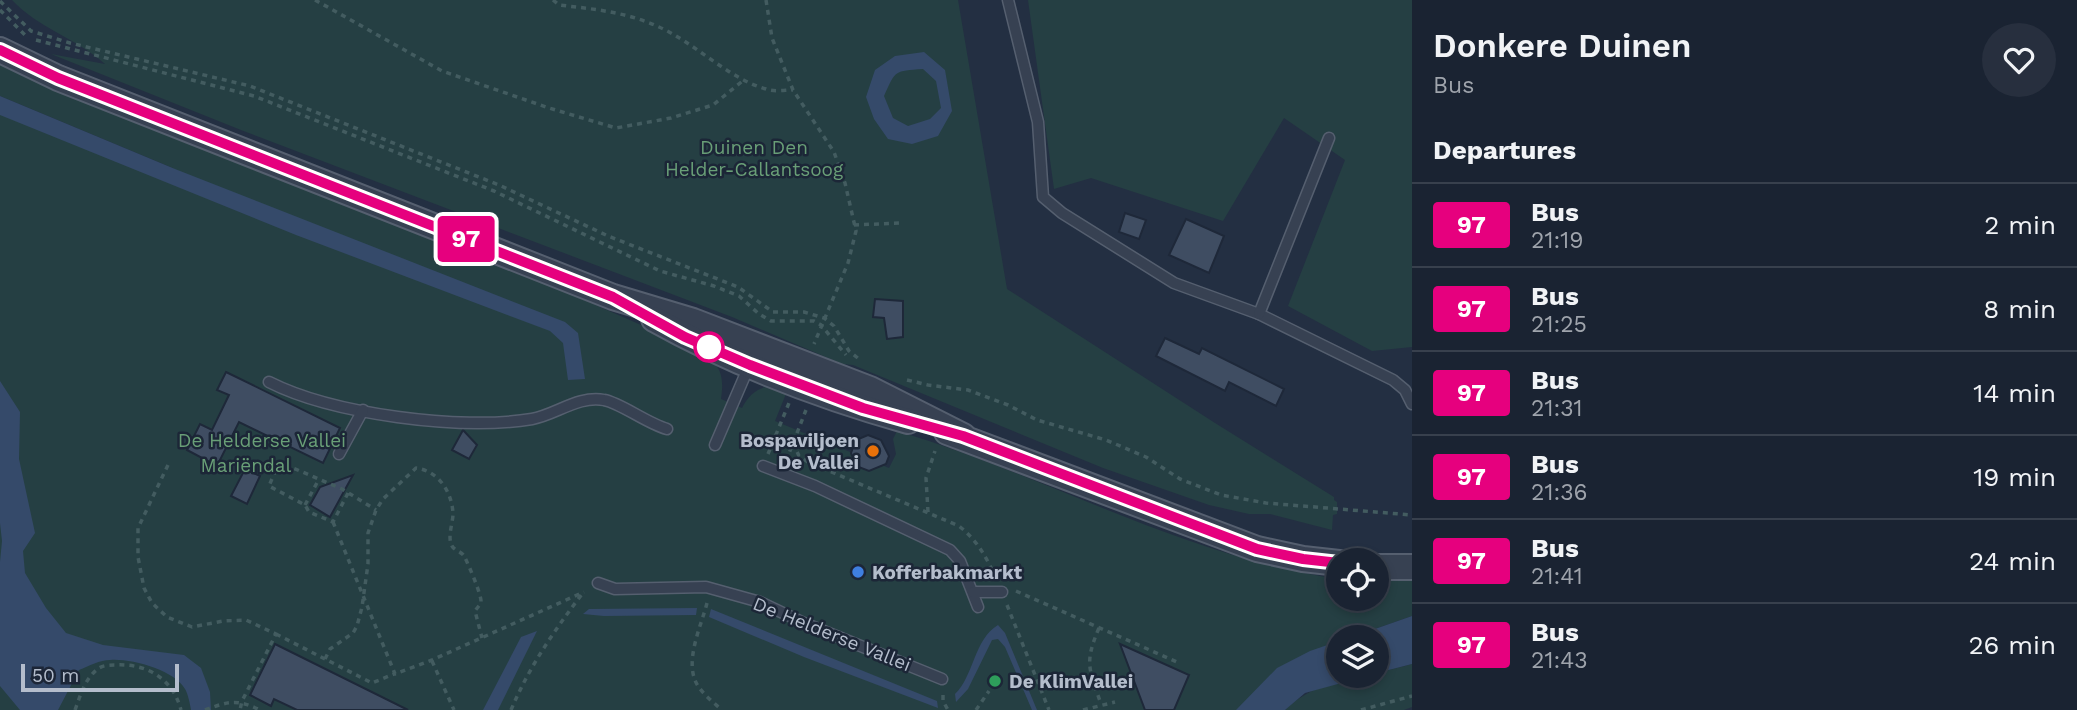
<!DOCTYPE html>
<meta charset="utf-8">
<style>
:root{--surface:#1a2332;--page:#272f3e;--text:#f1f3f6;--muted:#9fa4ac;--line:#38404d}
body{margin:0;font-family:"Work Sans",sans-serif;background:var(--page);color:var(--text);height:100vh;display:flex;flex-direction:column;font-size:26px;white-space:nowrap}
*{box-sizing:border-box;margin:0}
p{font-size:23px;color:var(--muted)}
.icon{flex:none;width:38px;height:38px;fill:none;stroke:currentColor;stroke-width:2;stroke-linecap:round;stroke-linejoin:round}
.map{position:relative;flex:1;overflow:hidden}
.panel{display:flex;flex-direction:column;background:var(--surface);width:665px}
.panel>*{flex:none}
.badge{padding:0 14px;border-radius:5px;font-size:24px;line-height:46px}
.tools{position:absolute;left:1326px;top:548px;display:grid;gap:14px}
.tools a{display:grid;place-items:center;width:63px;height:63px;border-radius:50%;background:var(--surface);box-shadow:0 4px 10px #0003,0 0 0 2px var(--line);font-size:35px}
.scale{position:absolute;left:21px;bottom:18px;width:158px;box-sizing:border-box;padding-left:7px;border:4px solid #b4bdcc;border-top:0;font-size:19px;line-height:24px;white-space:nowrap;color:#b4bdcc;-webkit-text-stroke:5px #1c2637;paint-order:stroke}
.map>.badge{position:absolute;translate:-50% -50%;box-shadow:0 0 0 4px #fff}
h2{padding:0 21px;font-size:26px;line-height:63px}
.round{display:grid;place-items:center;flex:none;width:74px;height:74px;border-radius:37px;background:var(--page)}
.summary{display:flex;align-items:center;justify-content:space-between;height:119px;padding:0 21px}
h1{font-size:33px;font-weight:600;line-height:52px}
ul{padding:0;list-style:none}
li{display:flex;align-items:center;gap:21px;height:84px;padding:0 21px;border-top:2px solid var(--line)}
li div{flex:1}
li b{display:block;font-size:26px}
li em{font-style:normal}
li .badge{min-width:77px;font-weight:700;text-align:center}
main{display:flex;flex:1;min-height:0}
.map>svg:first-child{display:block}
.green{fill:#253f43}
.water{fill:#354a6a;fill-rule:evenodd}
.building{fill:#3f4d62;stroke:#1e2839;stroke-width:2}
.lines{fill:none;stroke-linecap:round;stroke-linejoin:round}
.service-casing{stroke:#555f6f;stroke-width:13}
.tertiary-casing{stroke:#555f6f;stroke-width:28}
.path{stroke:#435c60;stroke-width:3.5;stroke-dasharray:5 5;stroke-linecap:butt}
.service{stroke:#374152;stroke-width:10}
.tertiary{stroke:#374152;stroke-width:24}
.line-casing{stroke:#fff;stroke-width:16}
.line{stroke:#e6007e;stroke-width:10}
.stop-dot{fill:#fff;stroke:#e6007e;stroke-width:3.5}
.food-dot{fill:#e8710a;stroke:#1c2637;stroke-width:2.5}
.shop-dot{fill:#3f7fe0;stroke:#1c2637;stroke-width:2.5}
.leisure-dot{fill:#2e9e5b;stroke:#1c2637;stroke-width:2.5}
.labels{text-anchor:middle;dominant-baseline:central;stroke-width:5;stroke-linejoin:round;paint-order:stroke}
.park-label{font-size:19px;fill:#699f77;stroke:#1c2637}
.poi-label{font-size:19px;font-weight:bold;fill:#b4bdcc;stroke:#1c2637;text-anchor:start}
.street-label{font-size:19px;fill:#b4bdcc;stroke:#1c2637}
</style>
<main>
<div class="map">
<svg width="1412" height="710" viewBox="0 0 1412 710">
<rect width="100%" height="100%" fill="#232f42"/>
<g class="green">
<path d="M 12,0 L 958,0 L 1007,289 L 1215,423 L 1334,497 L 1334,500 L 1337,502 L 1337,514 L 1333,515 L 1332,530 L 1270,514 L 1249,514 L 1209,505 L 1103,468 L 853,365 L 842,364 L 732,317 L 241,130 L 51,54 L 105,64 C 76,38 38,28 12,0 Z"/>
<polygon points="1028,0 1412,0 1412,347 1372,351 1288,306 1345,160 1284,118 1223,221 1091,178 1054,189"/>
<path d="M 0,64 L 213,153 L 575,296 L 698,350 C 719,364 725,372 721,399 L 742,408 C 752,388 768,382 788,389 L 775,421 L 889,468 L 896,454 L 893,439 L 897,431 C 1046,475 1184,557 1339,579 L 1339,598 L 1377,598 L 1377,581 L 1412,581 L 1412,616 L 1352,637 L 1339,637 L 1339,641 L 1326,646 L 1257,710 L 0,710 L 0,105 L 175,169 L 0,96 Z"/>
<path d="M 1412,664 L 1412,707 L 1404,710 L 1285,710 C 1306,688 1347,676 1377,676 L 1377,673 Z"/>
</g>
<g class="water">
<path d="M 924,52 L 945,70 L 952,111 L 938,136 L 912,144 L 888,139 L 874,119 L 866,97 L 875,70 L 895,56 ZM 923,69 L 936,81 L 941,108 L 930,119 L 908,126 L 893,118 L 884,96 C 896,70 894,71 923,69 Z"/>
<polygon points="0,96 175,169 565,322 578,333 585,379 568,380 563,343 550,331 296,235 0,115"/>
<path d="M 0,381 L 20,412 L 19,459 L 35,533 L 23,551 L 25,573 L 46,608 L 66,633 L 103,645 L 184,655 L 201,668 L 210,692 L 211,710 L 191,710 C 190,704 188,694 185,689 C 175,670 130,658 110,660 C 100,660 89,666 79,670 L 58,710 L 20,710 L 0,686 L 0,562 L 2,541 L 0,523 Z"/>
<polygon points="697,608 696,615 604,616 583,614 589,609"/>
<polygon points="711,609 937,701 938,708 804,657 709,617"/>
<polygon points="1412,616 1412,664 1377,673 1377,637 1352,637"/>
<path d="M 998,625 L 1005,633 L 1037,710 L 1032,710 L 1005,647 L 998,639 L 992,640 L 968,689 L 956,702 L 955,694 C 974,676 974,639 998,625 Z"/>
<polygon points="537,631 498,710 483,710 521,637"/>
<polygon points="1339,641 1339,676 1367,676 1305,693 1285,710 1236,710 1277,668 1310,651"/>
</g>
<g class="building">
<polygon points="1125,213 1146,220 1139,239 1119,232"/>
<polygon points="1186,219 1224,236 1209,273 1169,255"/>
<polygon points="875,299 903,301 903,337 887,339 884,318 873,317"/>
<polygon points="1165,338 1199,354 1202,348 1284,389 1276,406 1229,382 1225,391 1156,356"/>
<polygon points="226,372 340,428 323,463 239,422 217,466 187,450 200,424 212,430 229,395 217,390"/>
<polygon points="463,430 477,445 469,459 452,450"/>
<polygon points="868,435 881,440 889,456 886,464 869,471 856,466 851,453 856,440"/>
<polygon points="245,469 260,476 247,504 231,496"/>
<polygon points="353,475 330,517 310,505 320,487"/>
<polygon points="275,644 408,710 297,710 274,699 271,706 250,695"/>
<polygon points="1120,644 1189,675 1174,710 1145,710"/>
</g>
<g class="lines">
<g class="service-casing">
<g id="service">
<polyline points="1008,0 1038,122 1043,197 1062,213 1174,283 1259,314 1393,380 1405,390 1412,404"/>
<polyline points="1259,314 1329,138"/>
<path d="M 269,382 C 332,414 461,431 532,419 C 555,415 579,395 604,400 C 621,403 646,423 667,429"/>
<polyline points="715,445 749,366"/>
<polyline points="339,454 363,410"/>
<polyline points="763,466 815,486 950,550 960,561 978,607"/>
<polyline points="598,583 615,589 706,587 760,602 804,623 942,679"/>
<polyline points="973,592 1002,592"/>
</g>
</g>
<g class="tertiary-casing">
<g id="tertiary">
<polyline points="0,50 58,78 613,297 693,321 870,389 963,436"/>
<path d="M 654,319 C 731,362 823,397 908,421"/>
<polyline points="947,432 1257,549 1303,559 1339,563"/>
<polyline points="1377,567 1412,567"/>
</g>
</g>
<g class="path">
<polyline points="315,0 442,71 549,108 616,128 671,118 713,105 745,79"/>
<path d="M 553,0 L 559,5 C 593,9 627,12 659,27 C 695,43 729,79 766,89 C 774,92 785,90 793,90"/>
<polyline points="766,0 772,38 793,90 834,152 845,183 856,231 848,263 814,344"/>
<polyline points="0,1 31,31 70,43 250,86 499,185 608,236 738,287 773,312 804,312 824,318 834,326 849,351 859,359"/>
<polyline points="0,10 26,36"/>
<polyline points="36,40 254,96 494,191 660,271 714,286 739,296 759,314 771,321 814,321 821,325 846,355"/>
<polyline points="854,225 901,223"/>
<polyline points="907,380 928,385 968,390 1008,405 1037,420 1106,440 1146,457 1180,479 1221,495 1266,503 1412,515"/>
<path d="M 793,443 L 799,456 L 808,462 L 959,526 C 978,541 986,557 996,578"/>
<polyline points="768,454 789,403"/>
<polyline points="786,461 806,410"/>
<polyline points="168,465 138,528 138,557 144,588 152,603 167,617 192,627 223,621 246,620 276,634 242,701 240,710"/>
<polyline points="348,493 333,522 309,512 305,505 269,486 279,462 342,489 376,510"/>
<polyline points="305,505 319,479"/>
<polyline points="928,512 926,478 935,451"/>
<polyline points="333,522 395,674 432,660 584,592"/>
<polyline points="1016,591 1177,662"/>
<path d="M 707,603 C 701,627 683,663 698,686 C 704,695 714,703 722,710"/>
<polyline points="1007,605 1049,710"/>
<path d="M 1099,628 C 1084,663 1089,669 1101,704"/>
<polyline points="276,634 372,683 394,674"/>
<path d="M 325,659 L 330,649 L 353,633 L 357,626 L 362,607 L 368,564 L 368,533 L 376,510 L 383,499 L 416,468 C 438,471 452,491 453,514 C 453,523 447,537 452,546 C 455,551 462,552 464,556 C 468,563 482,596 481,602 C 480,605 477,608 475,611 L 482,638"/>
<polyline points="432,661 454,710"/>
<polyline points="943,695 943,701 948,710"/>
<path d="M 75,710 C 81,694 85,678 99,668 C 104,665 110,665 115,665 C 147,663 173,679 181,710"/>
<path d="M 205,710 C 229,701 237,699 260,710"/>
<path d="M 511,710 C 529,667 554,631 582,594"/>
<polyline points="976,710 989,691"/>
<polyline points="1083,710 1115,702"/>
<polyline points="1361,710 1412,696"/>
</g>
<use href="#service" class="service"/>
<use href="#tertiary" class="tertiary"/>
</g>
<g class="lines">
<g class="line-casing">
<polyline id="line" points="0,50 58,78 613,297 685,337 750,365 863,408 963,436 1257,549 1303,559 1339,563"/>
</g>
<use href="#line" class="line"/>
</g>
<circle class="stop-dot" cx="709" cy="347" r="14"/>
<circle class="food-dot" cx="873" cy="451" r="7"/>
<circle class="shop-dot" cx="858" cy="572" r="7"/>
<circle class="leisure-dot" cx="995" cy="681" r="7"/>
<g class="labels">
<g class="park-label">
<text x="754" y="147">Duinen Den<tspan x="754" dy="22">Helder-Callantsoog</tspan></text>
<text x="262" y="440">De Helderse Vallei</text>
<text x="246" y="465">Mariëndal</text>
</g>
<g class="poi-label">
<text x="859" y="440" text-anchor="end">Bospaviljoen<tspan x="859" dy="22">De Vallei</tspan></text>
<text x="872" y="572">Kofferbakmarkt</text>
<text x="1009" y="681">De KlimVallei</text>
</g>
<g class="street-label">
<text transform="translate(832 634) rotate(22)">De Helderse Vallei</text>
</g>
</g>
</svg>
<div class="tools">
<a><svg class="icon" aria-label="locate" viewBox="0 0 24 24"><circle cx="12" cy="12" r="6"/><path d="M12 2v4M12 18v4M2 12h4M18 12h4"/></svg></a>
<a><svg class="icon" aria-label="layers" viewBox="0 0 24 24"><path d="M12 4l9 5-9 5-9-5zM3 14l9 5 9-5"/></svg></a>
</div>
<div class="scale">50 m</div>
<b class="badge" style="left:466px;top:239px;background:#e6007e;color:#fff">97</b>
</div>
<section class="panel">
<div class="summary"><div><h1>Donkere Duinen</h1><p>Bus</p></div><a class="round"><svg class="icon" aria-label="heart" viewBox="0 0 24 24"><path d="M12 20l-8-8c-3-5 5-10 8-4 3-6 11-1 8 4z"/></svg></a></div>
<h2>Departures</h2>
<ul>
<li><span class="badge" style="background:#e6007e;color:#fff">97</span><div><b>Bus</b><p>21:19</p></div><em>2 min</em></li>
<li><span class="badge" style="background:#e6007e;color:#fff">97</span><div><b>Bus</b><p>21:25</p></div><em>8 min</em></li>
<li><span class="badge" style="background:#e6007e;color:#fff">97</span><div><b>Bus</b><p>21:31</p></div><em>14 min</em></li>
<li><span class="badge" style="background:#e6007e;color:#fff">97</span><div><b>Bus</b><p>21:36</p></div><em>19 min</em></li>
<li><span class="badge" style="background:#e6007e;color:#fff">97</span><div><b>Bus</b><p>21:41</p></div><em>24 min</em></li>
<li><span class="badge" style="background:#e6007e;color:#fff">97</span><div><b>Bus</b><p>21:43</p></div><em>26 min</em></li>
</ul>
</section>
</main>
